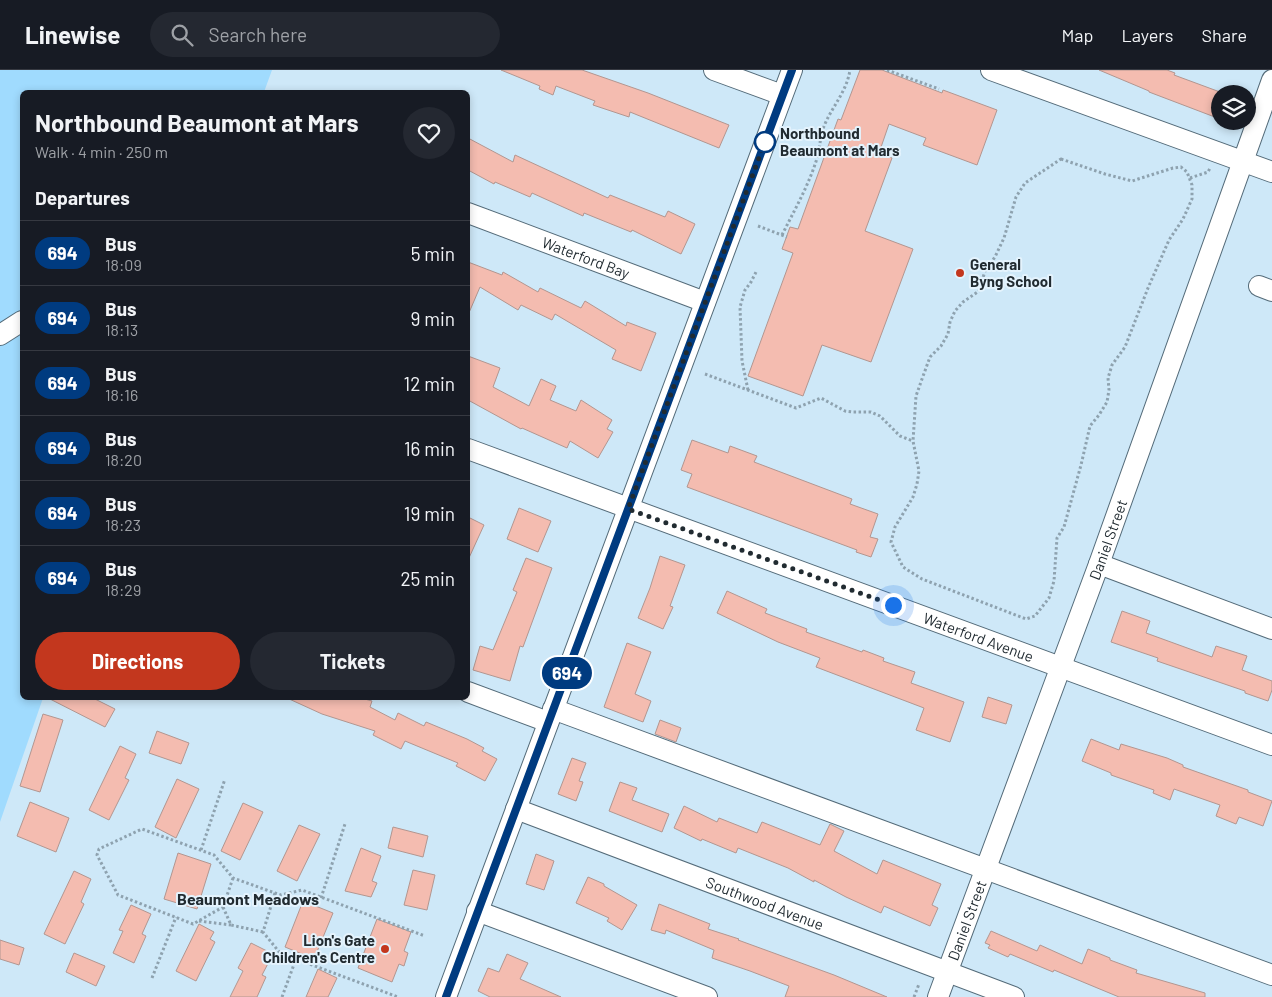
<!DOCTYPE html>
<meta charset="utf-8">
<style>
:root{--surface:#171b24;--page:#242831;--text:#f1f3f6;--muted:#9ea1a6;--line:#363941;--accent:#c3371e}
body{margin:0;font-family:Barlow,sans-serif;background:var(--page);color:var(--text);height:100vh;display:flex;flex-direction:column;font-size:19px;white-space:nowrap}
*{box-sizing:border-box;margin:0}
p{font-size:16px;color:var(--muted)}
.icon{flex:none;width:28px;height:28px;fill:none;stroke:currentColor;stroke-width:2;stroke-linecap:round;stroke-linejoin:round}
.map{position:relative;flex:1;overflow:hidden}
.side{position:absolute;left:20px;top:20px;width:450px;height:610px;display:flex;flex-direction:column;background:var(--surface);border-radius:8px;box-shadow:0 2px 8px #0003}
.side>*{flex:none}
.badge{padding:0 10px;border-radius:16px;font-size:18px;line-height:32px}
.fabs{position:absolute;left:1211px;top:15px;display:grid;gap:10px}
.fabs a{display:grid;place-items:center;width:45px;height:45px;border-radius:50%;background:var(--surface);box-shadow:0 2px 8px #0003;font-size:25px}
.you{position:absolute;width:25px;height:25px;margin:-12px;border:4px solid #fff;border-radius:50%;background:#1a73e8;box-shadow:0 0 0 8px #1a73e833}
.map>.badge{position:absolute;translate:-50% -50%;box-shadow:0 0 0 2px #fff}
h2{padding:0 15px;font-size:19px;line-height:45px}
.round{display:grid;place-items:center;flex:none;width:52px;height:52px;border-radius:26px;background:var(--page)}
.head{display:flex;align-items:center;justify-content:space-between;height:85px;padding:0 15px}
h1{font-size:24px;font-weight:700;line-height:38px}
.action{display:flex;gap:10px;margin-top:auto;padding:10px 15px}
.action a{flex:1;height:58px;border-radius:30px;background:var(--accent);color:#fff;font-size:20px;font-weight:700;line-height:58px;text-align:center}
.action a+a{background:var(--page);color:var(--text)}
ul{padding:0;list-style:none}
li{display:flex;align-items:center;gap:15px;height:65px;padding:0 15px;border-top:1px solid var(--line)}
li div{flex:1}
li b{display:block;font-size:19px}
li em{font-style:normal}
li .badge{min-width:55px;font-weight:700;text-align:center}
header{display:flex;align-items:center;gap:30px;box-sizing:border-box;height:70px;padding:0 25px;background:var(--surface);border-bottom:1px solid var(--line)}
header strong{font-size:24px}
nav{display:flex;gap:28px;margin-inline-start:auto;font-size:18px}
.search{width:350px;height:45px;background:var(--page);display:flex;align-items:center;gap:12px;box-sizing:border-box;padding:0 18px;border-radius:28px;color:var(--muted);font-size:19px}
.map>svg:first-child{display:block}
.green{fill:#a0dbfe}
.building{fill:#f4bcb0;stroke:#b29690}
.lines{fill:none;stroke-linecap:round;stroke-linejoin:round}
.minor-casing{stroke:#546b79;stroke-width:22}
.path{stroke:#8ea2af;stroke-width:3;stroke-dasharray:2.5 2.5;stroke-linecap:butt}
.minor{stroke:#fff;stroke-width:20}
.line-casing{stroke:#fff;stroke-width:11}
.line{stroke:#003b80;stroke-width:8}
.walk{stroke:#212b31;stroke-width:5;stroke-dasharray:0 9}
.stop-dot{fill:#fff;stroke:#003b80;stroke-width:2.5}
.poi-dot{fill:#c3371e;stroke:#e4f3fd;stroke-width:2}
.labels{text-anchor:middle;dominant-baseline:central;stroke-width:4;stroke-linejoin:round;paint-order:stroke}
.stop-label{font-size:15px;font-weight:bold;fill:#212b31;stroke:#e4f3fd;text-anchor:start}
.street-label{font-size:15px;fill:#212b31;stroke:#e4f3fd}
.poi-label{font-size:15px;font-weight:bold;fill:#212b31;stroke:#e4f3fd;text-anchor:start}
.neighbourhood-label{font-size:16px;font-weight:bold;fill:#212b31;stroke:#e4f3fd}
</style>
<header>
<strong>Linewise</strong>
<div class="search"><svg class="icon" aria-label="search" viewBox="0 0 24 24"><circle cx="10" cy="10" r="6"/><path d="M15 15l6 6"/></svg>Search here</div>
<nav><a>Map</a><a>Layers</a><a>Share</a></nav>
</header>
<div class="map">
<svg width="1272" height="927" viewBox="0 0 1272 927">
<rect width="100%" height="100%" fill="#cee8f8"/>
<polygon class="green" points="0,0 272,0 264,22 22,22 22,628 43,628 0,752"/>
<g class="building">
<polygon points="501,0 582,0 648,23 729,55 719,78 630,42 629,47 593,35 595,31 556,16 553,25 539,19 540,16"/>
<polygon points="860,0 882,0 942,23 943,20 997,40 977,95 923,75 926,68 889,54 879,83 892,88 865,161 913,179 871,292 822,275 803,326 748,306 793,183 782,179 790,157 798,159 838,49 841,50"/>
<polygon points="1099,0 1167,0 1175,3 1174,5 1220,22 1220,49 1149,22 1149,21"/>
<polygon points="468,68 513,92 515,85 608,128 610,125 665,147 668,141 695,154 681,184 632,160 631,162 584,143 583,146 532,123 530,127 495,112 494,114 468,100"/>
<polygon points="468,192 502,205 503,202 538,222 540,218 581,238 585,231 626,256 627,252 656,263 641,301 612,289 616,280 555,244 552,250 521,235 518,240 480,217 468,245"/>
<polygon points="468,286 500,298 493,317 529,336 541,309 556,316 550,330 576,341 581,330 612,350 607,359 613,362 598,388 570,371 567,378 522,358 521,359 468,330"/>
<polygon points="692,370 728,383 730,376 757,386 754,392 852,429 850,434 878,444 870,467 878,469 871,487 856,482 857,480 822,467 687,417 692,404 681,400"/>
<polygon points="519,438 551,451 538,482 507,469"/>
<polygon points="468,447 484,455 468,490"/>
<polygon points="660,486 685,495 670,536 673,537 663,559 638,548 650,518"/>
<polygon points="526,488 552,498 523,577 520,576 510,611 473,600 480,576 493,580 517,522 513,520"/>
<polygon points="727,521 767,539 765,543 807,559 806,562 862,582 863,580 884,588 883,591 915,602 911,613 964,632 950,672 916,660 924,638 816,597 820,588 778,572 717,543"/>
<polygon points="1122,541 1150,551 1146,563 1212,587 1216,576 1247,586 1242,600 1272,611 1272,620 1268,631 1245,623 1245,621 1157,591 1158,588 1111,572"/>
<polygon points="627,573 651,582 635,624 651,631 643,652 604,637"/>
<polygon points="988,627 1012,635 1006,654 982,647"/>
<polygon points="48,628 93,628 115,639 105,657"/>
<polygon points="287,628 361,628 372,631 370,637 395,650 398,643 424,656 426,652 467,669 484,678 482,681 497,689 485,711 456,696 458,693 405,671 401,679 373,665 375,661 322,644"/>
<polygon points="43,644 63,650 40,722 20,716"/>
<polygon points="660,650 681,658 676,672 655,664"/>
<polygon points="157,661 189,673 181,694 149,683"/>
<polygon points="1091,669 1119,680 1121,674 1167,688 1183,695 1183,697 1248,720 1248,722 1272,731 1263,756 1239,747 1236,754 1216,746 1220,735 1174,719 1170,730 1153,723 1154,720 1111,705 1111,703 1082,691"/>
<polygon points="120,676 136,684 125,708 129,710 109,750 89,740"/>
<polygon points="572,688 586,693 579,711 583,712 576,731 558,724"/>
<polygon points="177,709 199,719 176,768 155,757"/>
<polygon points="620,712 637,718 632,730 669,744 662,762 609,741"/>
<polygon points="30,732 69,748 56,782 17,766"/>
<polygon points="243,733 263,742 240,790 221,781"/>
<polygon points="684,736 717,752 719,748 757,763 762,752 820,775 830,754 844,761 834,781 877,804 883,790 941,814 932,835 938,838 930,856 884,836 881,843 846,827 814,810 814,812 788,798 738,778 736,783 702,769 701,771 674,758"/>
<polygon points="299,755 320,764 297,811 277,801"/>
<polygon points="393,757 428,766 423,787 388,778"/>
<polygon points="361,778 381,786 372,811 377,813 371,827 345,821"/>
<polygon points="178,783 211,794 197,839 164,829"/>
<polygon points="536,784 554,791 544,820 526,814"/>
<polygon points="413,800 435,805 427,840 404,835"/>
<polygon points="74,801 91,809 81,832 84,834 65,874 44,864"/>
<polygon points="588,807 604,814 604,816 637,835 622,860 607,851 609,848 576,833"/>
<polygon points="303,831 333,843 314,889 285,877"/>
<polygon points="659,834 710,854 708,859 739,869 738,870 834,905 887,927 785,927 789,916 750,901 712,888 714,880 666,860 665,864 651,860"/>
<polygon points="131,835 151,844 142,864 146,866 134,893 113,883 123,861 119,860"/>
<polygon points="377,849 411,862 404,881 408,883 404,896 399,894 392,912 358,898"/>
<polygon points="199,854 214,862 210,869 215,872 196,911 176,901"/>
<polygon points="991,861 1037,881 1040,875 1082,894 1088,879 1110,888 1110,890 1137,900 1136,903 1205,923 1205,927 1119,927 1054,900 1053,902 1010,884 1008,887 988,878 990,875 985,873"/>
<polygon points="0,870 24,878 19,895 0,889"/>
<polygon points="251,873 273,884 262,905 266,907 257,927 230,927 243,901 238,898"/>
<polygon points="74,883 105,896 96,916 66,902"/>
<polygon points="507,884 528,893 520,909 561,927 490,927 478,921 488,898 499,902"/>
<polygon points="318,899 337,908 328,927 306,927"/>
</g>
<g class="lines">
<g class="minor-casing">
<g id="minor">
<polyline points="714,0 782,25"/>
<polyline points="991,0 1272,102"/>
<path id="s1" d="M 468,143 L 705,232"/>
<polyline points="1259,216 1272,221"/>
<polyline points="0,265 22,251"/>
<path id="s2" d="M 468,379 L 1272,675"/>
<polyline points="1099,494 1272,559"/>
<polyline points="468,622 548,652"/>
<polyline points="553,639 1272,905"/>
<path id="s3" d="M 516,739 L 1014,927"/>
<polyline points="477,841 707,927"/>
<polyline points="446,927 792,0"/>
<path id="s4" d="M 938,927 L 1099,494 L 1272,10"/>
</g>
</g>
<g class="path">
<polyline points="887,0 939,19"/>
<polygon points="1061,89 1105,104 1132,111 1173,98 1181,97 1187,102 1192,115 1192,129 1183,149 1169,170 1148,218 1125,277 1112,295 1108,308 1109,320 1107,332 1099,345 1090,356 1081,395 1064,457 1057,468 1054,511 1049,528 1035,546 1026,549 922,509 903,497 891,472 895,457 913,427 917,414 919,401 913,371 916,326 922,309 930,287 941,276 948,264 950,252 955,241 963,232 979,221 985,201 995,187 1004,168 1016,127 1025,113"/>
<polyline points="1190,108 1208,102 1210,98"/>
<polyline points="758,156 787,167"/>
<path d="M 782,165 C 795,139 810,113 818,85 C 820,77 820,69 822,62 C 829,39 846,25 850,0"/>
<polyline points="705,304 796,338 821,328 845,341 853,342 871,342 880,346 900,366 913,371"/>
<polyline points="748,320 742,291 740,237 745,220 751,212 757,200"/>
<polyline points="201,780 225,709"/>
<polyline points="233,808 223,837 193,854 118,825 97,785 99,779 142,759 214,785 233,808 275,823 281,825 302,820 425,866"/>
<polyline points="275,823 263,862 280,883 398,927"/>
<polyline points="321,828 345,754"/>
<polyline points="223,837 231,855 263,862"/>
<polyline points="199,851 231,855"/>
<polyline points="152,908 176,847"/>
<polyline points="282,927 296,889"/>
<polyline points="914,927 919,914"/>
</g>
<use href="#minor" class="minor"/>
</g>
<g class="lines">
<g class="line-casing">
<polyline id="line" points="446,927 792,0"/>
</g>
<use href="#line" class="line"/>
<polyline class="walk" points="765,72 628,439 893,535"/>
</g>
<circle class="stop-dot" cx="765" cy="72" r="10"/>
<g class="poi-dot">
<circle cx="960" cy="203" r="5"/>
<circle cx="385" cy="879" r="5"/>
</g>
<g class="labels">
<g class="stop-label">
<text x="780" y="63">Northbound<tspan x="780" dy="17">Beaumont at Mars</tspan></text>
</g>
<g class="street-label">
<text stroke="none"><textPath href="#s1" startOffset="126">Waterford Bay</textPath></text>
<text stroke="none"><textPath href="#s4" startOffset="488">Daniel Street</textPath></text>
<text stroke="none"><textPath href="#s2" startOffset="544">Waterford Avenue</textPath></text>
<text stroke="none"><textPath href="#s3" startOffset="266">Southwood Avenue</textPath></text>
<text stroke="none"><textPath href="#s4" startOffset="82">Daniel Street</textPath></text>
</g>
<g class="poi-label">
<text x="970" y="194">General<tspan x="970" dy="17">Byng School</tspan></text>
<text x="375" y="870" text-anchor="end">Lion's Gate<tspan x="375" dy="17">Children's Centre</tspan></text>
</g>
<g class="neighbourhood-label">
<text x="248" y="828">Beaumont Meadows</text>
</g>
</g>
</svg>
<div class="fabs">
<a><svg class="icon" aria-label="layers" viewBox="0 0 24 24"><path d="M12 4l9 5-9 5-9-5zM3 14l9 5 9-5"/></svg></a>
</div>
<div class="you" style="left:893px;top:535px"></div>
<b class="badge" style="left:567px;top:603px;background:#003b80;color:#fff">694</b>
<section class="side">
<div class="head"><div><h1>Northbound Beaumont at Mars</h1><p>Walk · 4 min · 250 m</p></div><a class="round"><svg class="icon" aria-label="heart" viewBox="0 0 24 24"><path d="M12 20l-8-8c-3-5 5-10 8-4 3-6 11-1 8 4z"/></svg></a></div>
<h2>Departures</h2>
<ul>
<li><span class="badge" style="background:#003b80;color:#fff">694</span><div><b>Bus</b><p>18:09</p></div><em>5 min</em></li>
<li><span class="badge" style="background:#003b80;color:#fff">694</span><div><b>Bus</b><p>18:13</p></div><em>9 min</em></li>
<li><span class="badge" style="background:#003b80;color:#fff">694</span><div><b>Bus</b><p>18:16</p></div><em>12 min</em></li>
<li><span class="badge" style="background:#003b80;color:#fff">694</span><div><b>Bus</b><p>18:20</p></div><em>16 min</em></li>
<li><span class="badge" style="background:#003b80;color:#fff">694</span><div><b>Bus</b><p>18:23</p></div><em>19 min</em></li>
<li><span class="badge" style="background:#003b80;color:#fff">694</span><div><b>Bus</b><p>18:29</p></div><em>25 min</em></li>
</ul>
<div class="action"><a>Directions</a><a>Tickets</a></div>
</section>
</div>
